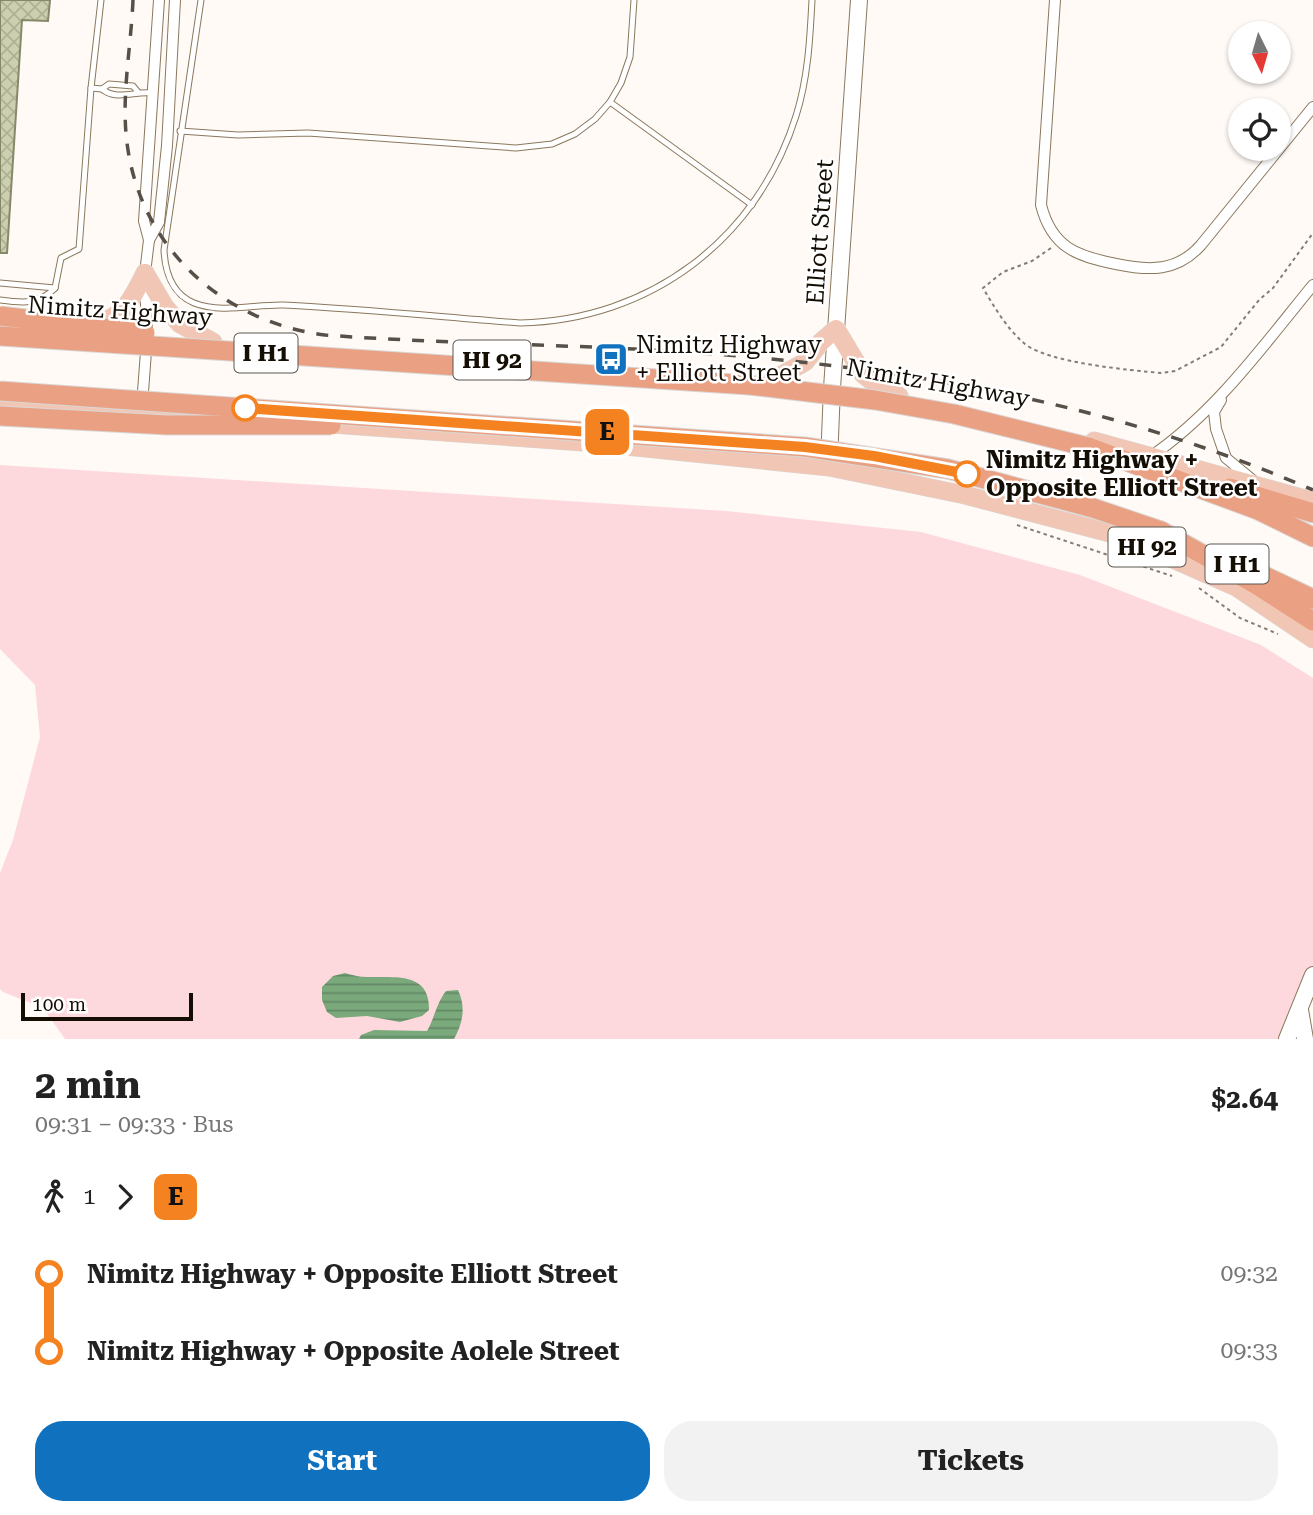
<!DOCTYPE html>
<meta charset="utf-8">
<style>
:root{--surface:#fff;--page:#f2f2f2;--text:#222;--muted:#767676;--accent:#1072be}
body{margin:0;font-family:"Roboto Serif",serif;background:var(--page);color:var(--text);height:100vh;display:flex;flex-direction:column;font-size:26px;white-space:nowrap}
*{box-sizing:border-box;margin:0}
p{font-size:23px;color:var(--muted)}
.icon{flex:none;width:38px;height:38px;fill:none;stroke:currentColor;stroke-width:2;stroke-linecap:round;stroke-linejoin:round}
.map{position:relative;height:1039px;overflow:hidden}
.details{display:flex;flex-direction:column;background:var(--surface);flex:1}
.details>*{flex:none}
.badge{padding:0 14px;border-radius:10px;font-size:24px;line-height:46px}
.needle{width:46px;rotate:175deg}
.controls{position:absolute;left:1228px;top:21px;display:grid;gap:14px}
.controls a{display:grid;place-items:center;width:63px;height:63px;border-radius:50%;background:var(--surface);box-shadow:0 2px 5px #0004;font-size:35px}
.scale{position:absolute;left:21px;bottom:18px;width:172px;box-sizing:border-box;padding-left:7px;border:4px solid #140e05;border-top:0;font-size:19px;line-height:24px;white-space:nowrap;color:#140e05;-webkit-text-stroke:5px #fff;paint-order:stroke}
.map>.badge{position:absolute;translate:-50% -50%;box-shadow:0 0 0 4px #fff}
.legs{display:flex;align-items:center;gap:10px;height:77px;padding:0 35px;font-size:23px}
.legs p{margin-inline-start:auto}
.overview{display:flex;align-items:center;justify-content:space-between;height:119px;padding:0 35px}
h1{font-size:38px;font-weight:700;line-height:52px}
.button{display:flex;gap:14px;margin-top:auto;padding:14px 35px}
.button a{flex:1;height:80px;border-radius:28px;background:var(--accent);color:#fff;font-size:28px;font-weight:700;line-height:80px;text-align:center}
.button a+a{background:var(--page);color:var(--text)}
ul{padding:0 35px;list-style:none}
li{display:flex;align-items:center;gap:24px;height:77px;font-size:26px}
li i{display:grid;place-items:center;width:10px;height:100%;margin:0 9px;background:currentColor}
li i::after{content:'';width:18px;height:18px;margin:-9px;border:5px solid;border-radius:50%;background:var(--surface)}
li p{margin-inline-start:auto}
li:first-child i{background:linear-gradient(#0000 50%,currentColor 0)}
li:last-child i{background:linear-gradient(currentColor 50%,#0000 0)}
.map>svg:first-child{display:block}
.grass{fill:#fdd9de}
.water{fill:url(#water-rules)}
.building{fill:url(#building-cross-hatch);stroke:#86886a;stroke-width:2}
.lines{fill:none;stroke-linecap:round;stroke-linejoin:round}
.lane-casing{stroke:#8a785e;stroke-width:7}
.street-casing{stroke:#8a785e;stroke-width:12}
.secondary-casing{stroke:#8a785e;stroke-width:18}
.primary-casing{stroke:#d9d8d7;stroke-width:19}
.highway-casing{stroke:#d9d8d7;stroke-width:21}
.path{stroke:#837d76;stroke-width:2;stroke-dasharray:3.5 3.5;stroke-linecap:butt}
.lane{stroke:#fff;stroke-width:5}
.street{stroke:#fff;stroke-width:10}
.secondary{stroke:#fff;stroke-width:16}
.primary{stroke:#f2c6b4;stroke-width:18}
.highway{stroke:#eaa082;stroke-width:19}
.rail{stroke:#565048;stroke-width:3.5;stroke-dasharray:12 12;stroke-linecap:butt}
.highway-bridge-casing{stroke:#d9d8d7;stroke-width:21;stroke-linecap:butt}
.highway-bridge{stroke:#eaa082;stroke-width:19}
.line-1-casing{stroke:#fff;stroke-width:16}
.line-1{stroke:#f58220;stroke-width:10}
.stop-1-dot{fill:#fff;stroke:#f58220;stroke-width:3.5}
.labels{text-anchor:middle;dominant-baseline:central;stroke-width:5;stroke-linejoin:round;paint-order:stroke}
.shield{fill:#fff;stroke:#5a5650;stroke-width:2}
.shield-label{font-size:23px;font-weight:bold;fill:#140e05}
.street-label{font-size:24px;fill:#140e05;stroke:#fff}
.poi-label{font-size:24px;fill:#140e05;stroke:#fff;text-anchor:start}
.stop-label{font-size:24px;font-weight:bold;fill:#140e05;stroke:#fff;text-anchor:start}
</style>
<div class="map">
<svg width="1313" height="1039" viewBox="0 0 1313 1039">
<defs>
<pattern id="water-rules" width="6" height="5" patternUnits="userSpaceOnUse" patternTransform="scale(1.75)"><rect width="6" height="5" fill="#7aa97c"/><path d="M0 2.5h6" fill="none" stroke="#638864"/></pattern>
<pattern id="building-cross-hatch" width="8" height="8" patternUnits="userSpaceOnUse" patternTransform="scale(1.75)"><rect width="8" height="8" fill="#cdd0af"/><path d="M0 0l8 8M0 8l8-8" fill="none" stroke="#afb195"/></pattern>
</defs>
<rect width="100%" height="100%" fill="#fffaf5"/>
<polygon class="grass" points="0,465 726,511 921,532 1080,575 1261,645 1313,678 1313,976 1288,1039 65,1039 43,1008 3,992 0,989 0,873 13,840 40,737 35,685 0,649"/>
<g class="water">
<path d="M 345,973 C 352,975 359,977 367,977 C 394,978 430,971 429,1010 L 422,1016 L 400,1022 L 367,1016 L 336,1018 L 327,1012 L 322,1000 L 322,987 L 333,976 Z"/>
<path d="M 458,990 C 466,1007 463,1023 454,1039 L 359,1039 L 361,1035 L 374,1030 L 427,1031 C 435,1017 436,1004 446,991 Z"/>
</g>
<polygon class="building" points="0,0 50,0 48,21 22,20 7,253 0,253"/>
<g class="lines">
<g class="lane-casing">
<g id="lane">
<path d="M 201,0 L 164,250 C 165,271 172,294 194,303 C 222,314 255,304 284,305 C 363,309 442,317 520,323 C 650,320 757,240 796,116 C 808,78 810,39 812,0"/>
<polyline points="91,88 102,89 109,84 133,86 138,92"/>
<path d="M 102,89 C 116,101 135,91 151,93"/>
<polyline points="610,102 752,205"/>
<polyline points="180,131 238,135 308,133 516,148 552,144 575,134 595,119 610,102 621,83 630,57 634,0"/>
<polyline points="0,283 55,288 61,258 79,249 91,88 101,0"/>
<path d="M 0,300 C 22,303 39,305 55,288"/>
</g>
</g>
<g class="street-casing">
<g id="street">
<path d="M 1055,0 L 1041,205 C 1052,248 1077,256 1116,264 C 1149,271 1177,272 1201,245 L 1313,107"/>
<polyline points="149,240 159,222 167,146 175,0"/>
<polyline points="1221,400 1214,412 1216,429 1226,458 1255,482"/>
<polyline points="142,405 147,338 145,273 149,240 144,221 159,0"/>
<path d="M 1150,457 C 1215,413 1263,346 1313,285"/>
</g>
</g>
<g class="secondary-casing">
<g id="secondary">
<polyline points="829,462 832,388 859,0"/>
<polyline points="1300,1010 1305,1039"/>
<polyline points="1287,1039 1313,975"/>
</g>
</g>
<g class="primary-casing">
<g id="primary">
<polyline points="145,273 165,307 180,324 213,342"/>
<path d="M 91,328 C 125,314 129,305 145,273"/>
<polyline points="771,381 805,362 821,342 836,329 863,374 873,382 899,396"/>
<polyline points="0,401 234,417"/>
<polyline points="317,423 596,443 829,467 965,495 1121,536 1236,587 1313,639"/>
<polyline points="1094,441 1313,501"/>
</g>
</g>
<g class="highway-casing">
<g id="highway">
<polyline points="1088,447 1258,510 1313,537"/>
<polyline points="1230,488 1313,513"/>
<polyline points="1161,531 1257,585 1313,621"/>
<polyline points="1252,570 1313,599"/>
</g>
</g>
<g class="path">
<path d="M 1051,248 L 1032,261 L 1003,272 L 983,288 C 995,308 1007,329 1025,344 C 1049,363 1129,370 1161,373 L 1175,371 L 1221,347 L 1259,300 L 1273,288 L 1313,233"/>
<polyline points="1017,525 1172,576"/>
<polyline points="1199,588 1240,618 1278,634"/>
</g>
<use href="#lane" class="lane"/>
<use href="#street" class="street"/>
<use href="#secondary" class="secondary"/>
<use href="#primary" class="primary"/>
<use href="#highway" class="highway"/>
<path class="rail" d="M 133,0 C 131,48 121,96 127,143 C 140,248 223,322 325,335 C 445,344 565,344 685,352 C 905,367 1110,402 1313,490"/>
<g class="highway-bridge-casing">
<g id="highway-bridge">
<polyline points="0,316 145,333"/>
<polyline points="0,336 749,385 875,400 954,414 1088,447"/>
<polyline points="0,391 805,447 948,469 1093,508 1161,531"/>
<polyline points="0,416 167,425 331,425"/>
</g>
</g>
<use href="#highway-bridge" class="highway-bridge"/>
</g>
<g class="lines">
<g class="line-1-casing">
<polyline id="line-1" points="245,408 805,447 874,456 967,474"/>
</g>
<use href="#line-1" class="line-1"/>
</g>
<defs>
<g id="bus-square" transform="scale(1.75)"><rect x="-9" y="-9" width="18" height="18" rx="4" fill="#1072be" stroke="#fff"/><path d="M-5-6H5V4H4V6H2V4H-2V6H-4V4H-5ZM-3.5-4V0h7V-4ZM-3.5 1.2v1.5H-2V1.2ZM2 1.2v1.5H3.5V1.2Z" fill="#fff"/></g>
</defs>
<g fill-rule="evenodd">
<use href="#bus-square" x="611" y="359"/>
</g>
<g class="stop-1-dot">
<circle cx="245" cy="408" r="12"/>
<circle cx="967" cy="474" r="12"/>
</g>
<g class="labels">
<g class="shield">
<rect x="234.5" y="333.5" width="63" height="39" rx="5"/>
<rect x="453.5" y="340.5" width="77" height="39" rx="5"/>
<rect x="1108.5" y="527.5" width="77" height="39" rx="5"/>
<rect x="1205.5" y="544.5" width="63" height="39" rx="5"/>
</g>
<g class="shield-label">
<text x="266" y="353">I H1</text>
<text x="492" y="360">HI 92</text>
<text x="1147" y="547">HI 92</text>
<text x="1237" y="564">I H1</text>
</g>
<g class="street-label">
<text transform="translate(820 232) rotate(-86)">Elliott Street</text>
<text transform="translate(120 311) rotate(4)">Nimitz Highway</text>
<text transform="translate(938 383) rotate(10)">Nimitz Highway</text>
</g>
<g class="poi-label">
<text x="636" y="345">Nimitz Highway<tspan x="636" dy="28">+ Elliott Street</tspan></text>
</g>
<g class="stop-label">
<text x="986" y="460">Nimitz Highway +<tspan x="986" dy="28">Opposite Elliott Street</tspan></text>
</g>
</g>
</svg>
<div class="controls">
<a><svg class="needle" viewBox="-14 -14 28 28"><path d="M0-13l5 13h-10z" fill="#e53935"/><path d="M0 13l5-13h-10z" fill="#767676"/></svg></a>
<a><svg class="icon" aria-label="locate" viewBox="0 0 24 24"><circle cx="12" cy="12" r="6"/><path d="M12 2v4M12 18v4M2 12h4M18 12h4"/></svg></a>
</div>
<div class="scale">100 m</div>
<b class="badge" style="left:607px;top:432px;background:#f58220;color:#111">E</b>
</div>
<section class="details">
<div class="overview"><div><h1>2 min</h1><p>09:31 – 09:33 · Bus</p></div><b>$2.64</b></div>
<div class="legs"><svg class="icon" aria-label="walk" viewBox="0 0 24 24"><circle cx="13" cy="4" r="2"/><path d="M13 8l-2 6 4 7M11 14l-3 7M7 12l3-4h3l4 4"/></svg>1<svg class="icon" aria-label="forward" viewBox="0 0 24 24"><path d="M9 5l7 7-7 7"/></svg><b class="badge" style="background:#f58220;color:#111">E</b></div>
<ul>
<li><i style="color:#f58220"></i><b>Nimitz Highway + Opposite Elliott Street</b><p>09:32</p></li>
<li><i style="color:#f58220"></i><b>Nimitz Highway + Opposite Aolele Street</b><p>09:33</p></li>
</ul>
<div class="button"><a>Start</a><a>Tickets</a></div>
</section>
